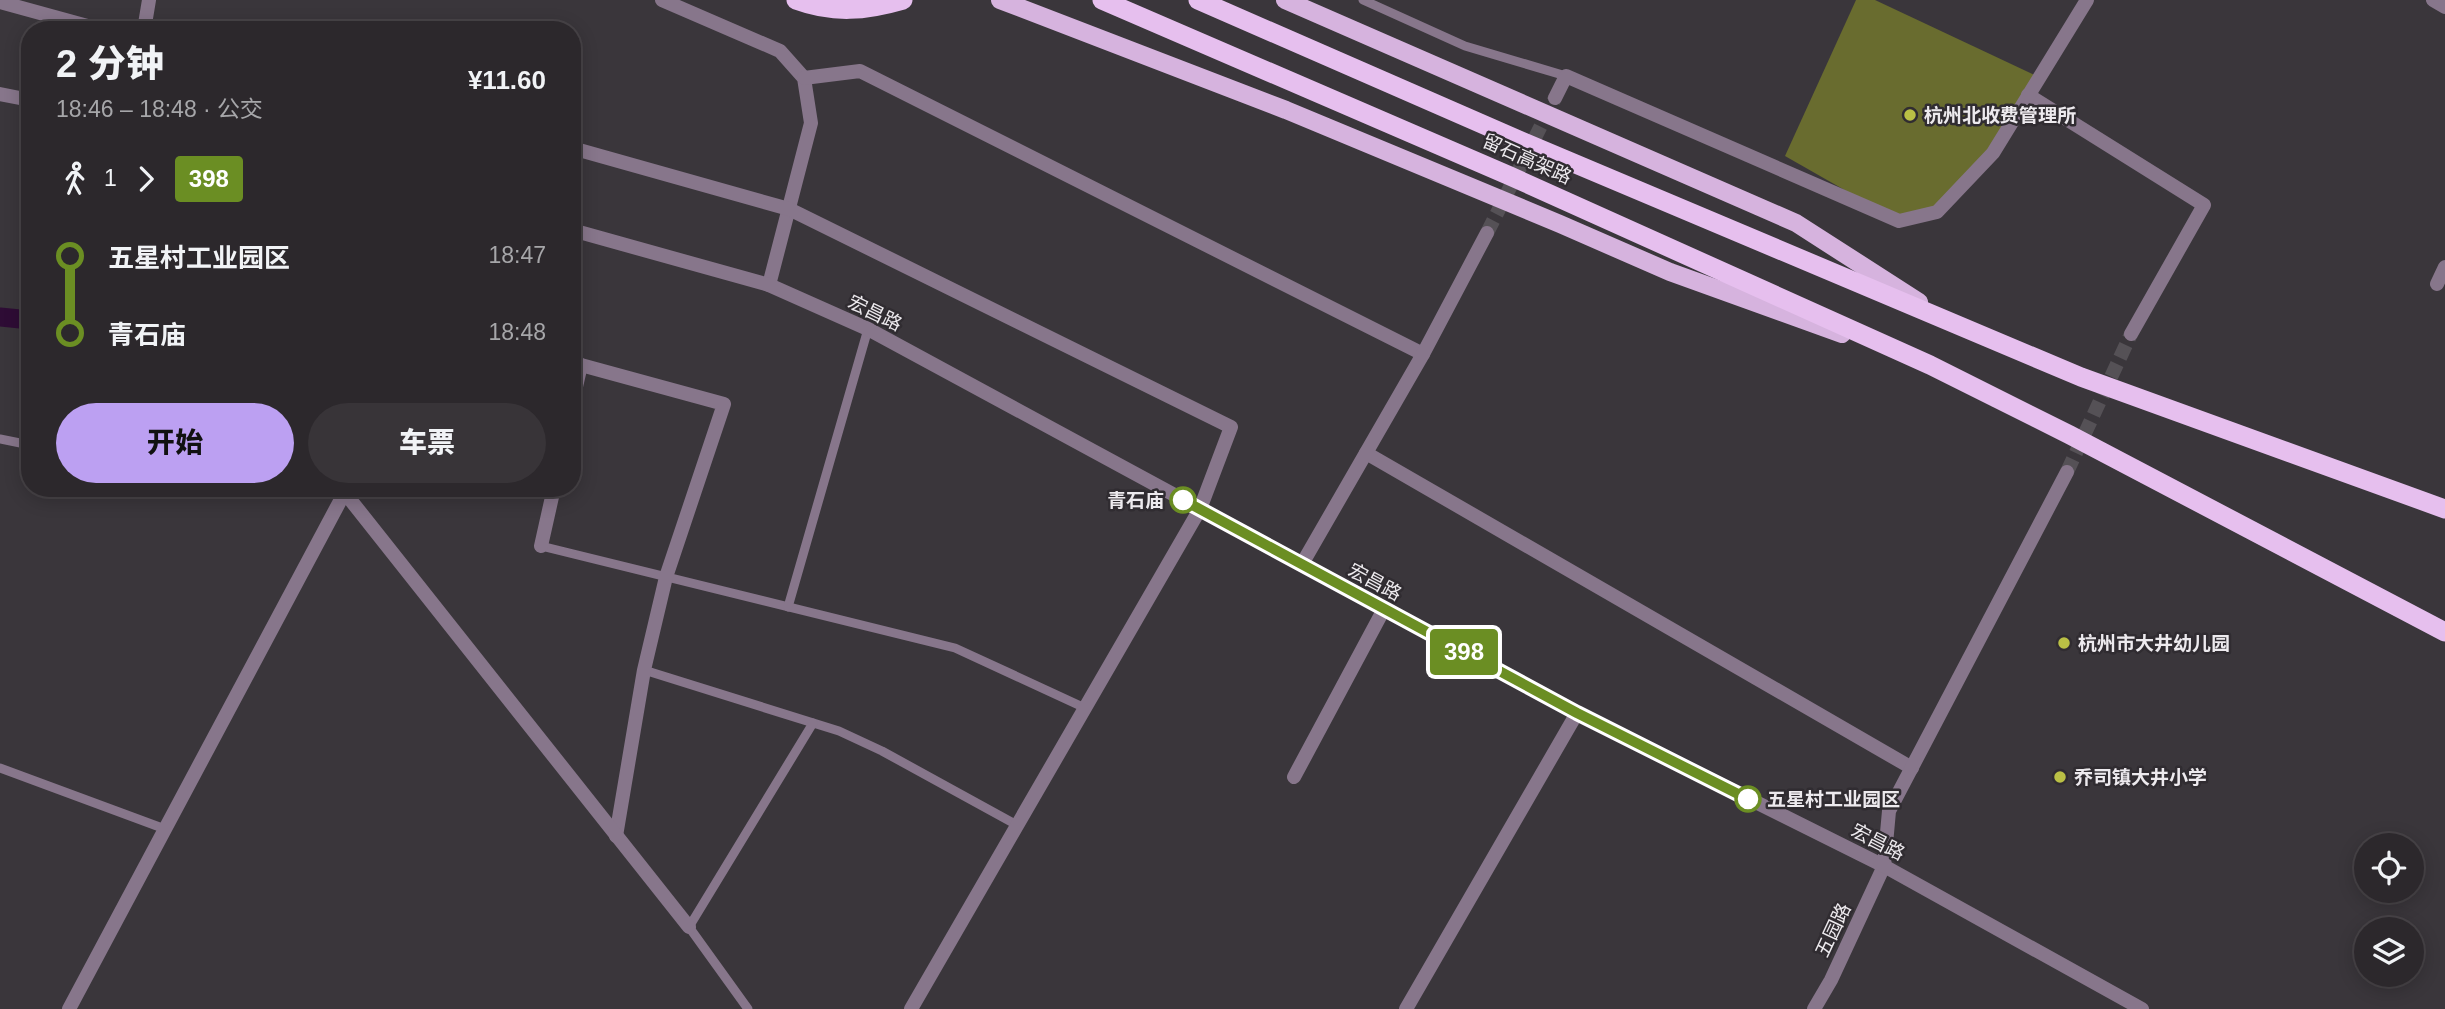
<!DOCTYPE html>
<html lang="zh">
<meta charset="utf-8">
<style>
:root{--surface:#2c282c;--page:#383438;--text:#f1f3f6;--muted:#a6a6a9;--line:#484448;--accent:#bca0f2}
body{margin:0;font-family:Arial,"Noto Sans SC",sans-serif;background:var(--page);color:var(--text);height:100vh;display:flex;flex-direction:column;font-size:26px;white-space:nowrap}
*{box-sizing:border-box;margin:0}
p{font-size:23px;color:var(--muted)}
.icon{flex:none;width:38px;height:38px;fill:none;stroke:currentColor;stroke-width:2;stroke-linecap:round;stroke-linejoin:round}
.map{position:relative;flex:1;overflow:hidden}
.side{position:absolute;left:21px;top:21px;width:560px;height:476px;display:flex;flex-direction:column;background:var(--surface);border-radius:28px;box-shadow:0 4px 18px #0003,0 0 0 2px var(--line)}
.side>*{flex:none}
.badge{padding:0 14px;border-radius:5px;font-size:24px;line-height:46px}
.controls{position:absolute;left:2354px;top:833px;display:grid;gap:14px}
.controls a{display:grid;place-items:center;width:70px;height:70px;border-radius:50%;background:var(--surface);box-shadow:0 4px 18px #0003,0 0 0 2px var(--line);font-size:35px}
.map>.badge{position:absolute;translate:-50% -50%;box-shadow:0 0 0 4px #fff}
.legs{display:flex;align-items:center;gap:10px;height:77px;padding:0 35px;font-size:23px}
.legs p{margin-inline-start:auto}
.headline{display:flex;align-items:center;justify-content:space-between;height:119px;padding:0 35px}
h1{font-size:38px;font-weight:800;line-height:52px}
.primary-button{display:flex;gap:14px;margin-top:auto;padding:14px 35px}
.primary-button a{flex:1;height:80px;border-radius:42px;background:var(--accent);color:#111;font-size:28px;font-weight:800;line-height:80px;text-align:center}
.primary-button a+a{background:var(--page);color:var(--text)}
ul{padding:0 35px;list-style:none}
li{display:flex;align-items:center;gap:24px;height:77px;font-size:26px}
li i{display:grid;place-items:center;width:10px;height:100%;margin:0 9px;background:currentColor}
li i::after{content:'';width:18px;height:18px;margin:-9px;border:5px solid;border-radius:50%;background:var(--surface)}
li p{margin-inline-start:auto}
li:first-child i{background:linear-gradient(#0000 50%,currentColor 0)}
li:last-child i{background:linear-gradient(currentColor 50%,#0000 0)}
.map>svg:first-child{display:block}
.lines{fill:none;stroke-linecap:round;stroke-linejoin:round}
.canal{stroke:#2e0c35;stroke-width:19}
.building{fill:#696c2f}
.minor-tunnel{stroke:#555156;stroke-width:14;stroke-dasharray:14 7;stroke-linecap:butt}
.service{stroke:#87768b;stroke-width:9}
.minor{stroke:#87768b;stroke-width:14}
.tertiary{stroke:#87768b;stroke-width:14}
.primary{stroke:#d6b3de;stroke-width:18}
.trunk{stroke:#e6bfee;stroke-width:19}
.line-1-casing{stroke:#fff;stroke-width:16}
.line-1{stroke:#6b8e23;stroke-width:10}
.poi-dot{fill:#bac045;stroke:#302c31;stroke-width:2.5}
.stop-1-dot{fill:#fff;stroke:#6b8e23;stroke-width:3.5}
.labels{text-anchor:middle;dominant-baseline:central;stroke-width:5;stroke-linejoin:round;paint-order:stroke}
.poi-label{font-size:19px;font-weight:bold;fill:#edeaee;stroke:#302c31;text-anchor:start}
.street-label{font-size:19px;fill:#edeaee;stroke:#302c31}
.stop-label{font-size:19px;font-weight:bold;fill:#edeaee;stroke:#302c31;text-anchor:end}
</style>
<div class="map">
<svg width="2445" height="1009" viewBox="0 0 2445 1009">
<rect width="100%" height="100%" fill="#3a363b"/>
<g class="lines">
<polyline class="canal" points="0,317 30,320"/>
</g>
<polygon class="building" points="1856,0 1875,0 2039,77 1993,153 1937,212 1899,221 1785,156"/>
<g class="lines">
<g class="minor-tunnel">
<polyline points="1487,233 1555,98"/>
<polyline points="2067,472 2131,334"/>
</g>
<g class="service">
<polyline points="1363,0 1465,46 1566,76"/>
<polyline points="0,439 30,445"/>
<polyline points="541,546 955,648 1085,708"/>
<polyline points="788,607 868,329"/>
<polyline points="644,670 839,731 882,751 1017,825"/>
<polyline points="0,768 165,829"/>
<polyline points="748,1009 689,927 813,723"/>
</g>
<g class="minor">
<polyline points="662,0 780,51 804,78 811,123 769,285"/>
<polyline points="2433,0 2445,7"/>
<polyline points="0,2 102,30"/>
<polyline points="144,30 149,0"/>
<polyline points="804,78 860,71 1423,354"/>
<polyline points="2028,95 2204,205 2131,334"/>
<polyline points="1555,98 1566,76 1899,221 1937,212 1993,153 2087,0"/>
<polyline points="572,148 789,209 1231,427 1200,509 911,1009"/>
<polyline points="2437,284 2445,267"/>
<polyline points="581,365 724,404 666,577 644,670 616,836"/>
<polyline points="572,404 581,365 573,362"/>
<polyline points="1366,453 1912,768"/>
<polyline points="345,493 689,927"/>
<polyline points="541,546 554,488"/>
<polyline points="1302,564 1423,354 1487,233"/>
<polyline points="1294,777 1384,609"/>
<polyline points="69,1009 347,488"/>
<polyline points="1406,1009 1577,713"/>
<polyline points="1814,1009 1831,980 1884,866 1889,811 2067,472"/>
</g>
<g class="tertiary">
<polyline points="0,94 30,100"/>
<polyline points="572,230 769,285 868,329 1577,713 1884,866 2142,1009"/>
</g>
<g class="primary">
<polyline points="1000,0 1286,110 1560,224 1670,272 1842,334"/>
<polyline points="1285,0 1796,223 1919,302"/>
</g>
<g class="trunk">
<path d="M 796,0 C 834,14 865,11 903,0"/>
<polyline points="1102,0 1510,176 1930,365 2070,435 2445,632"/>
<polyline points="1198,0 1521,141 2081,377 2445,509"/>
</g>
</g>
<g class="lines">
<g class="line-1-casing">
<polyline id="line-1" points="1183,500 1577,713 1748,799"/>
</g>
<use href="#line-1" class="line-1"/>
</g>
<g class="poi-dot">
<circle cx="1910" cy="115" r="7"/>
<circle cx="2064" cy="643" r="7"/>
<circle cx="2060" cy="777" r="7"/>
</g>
<g class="stop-1-dot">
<circle cx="1183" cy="500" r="12"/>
<circle cx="1748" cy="799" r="12"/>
</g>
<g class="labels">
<g class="poi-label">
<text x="1924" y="115">杭州北收费管理所</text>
<text x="2078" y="643">杭州市大井幼儿园</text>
<text x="2074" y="777">乔司镇大井小学</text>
</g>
<g class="street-label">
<text transform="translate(1527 159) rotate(24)">留石高架路</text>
<text transform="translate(875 313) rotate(26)">宏昌路</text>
<text transform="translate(1375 582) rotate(28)">宏昌路</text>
<text transform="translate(1878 842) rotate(27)">宏昌路</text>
<text transform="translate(1833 930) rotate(-65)">五园路</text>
</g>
<g class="stop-label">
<text x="1164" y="500">青石庙</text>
<text x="1767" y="799" text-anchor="start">五星村工业园区</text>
</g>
</g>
</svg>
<div class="controls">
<a><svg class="icon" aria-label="locate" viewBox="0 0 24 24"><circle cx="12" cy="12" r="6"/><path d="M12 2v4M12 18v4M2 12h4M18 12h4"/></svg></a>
<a><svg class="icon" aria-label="layers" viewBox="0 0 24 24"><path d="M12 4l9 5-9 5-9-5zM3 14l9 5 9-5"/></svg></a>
</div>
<b class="badge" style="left:1464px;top:652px;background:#6b8e23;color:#fff">398</b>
<section class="side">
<div class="headline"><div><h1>2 分钟</h1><p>18:46 – 18:48 · 公交</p></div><b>¥11.60</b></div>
<div class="legs"><svg class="icon" aria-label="walk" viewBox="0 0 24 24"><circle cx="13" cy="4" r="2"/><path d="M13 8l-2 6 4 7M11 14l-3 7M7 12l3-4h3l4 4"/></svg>1<svg class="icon" aria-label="forward" viewBox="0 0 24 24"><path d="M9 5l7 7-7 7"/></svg><b class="badge" style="background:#6b8e23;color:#fff">398</b></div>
<ul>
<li><i style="color:#6b8e23"></i><b>五星村工业园区</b><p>18:47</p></li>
<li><i style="color:#6b8e23"></i><b>青石庙</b><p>18:48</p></li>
</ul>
<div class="primary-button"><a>开始</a><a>车票</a></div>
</section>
</div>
